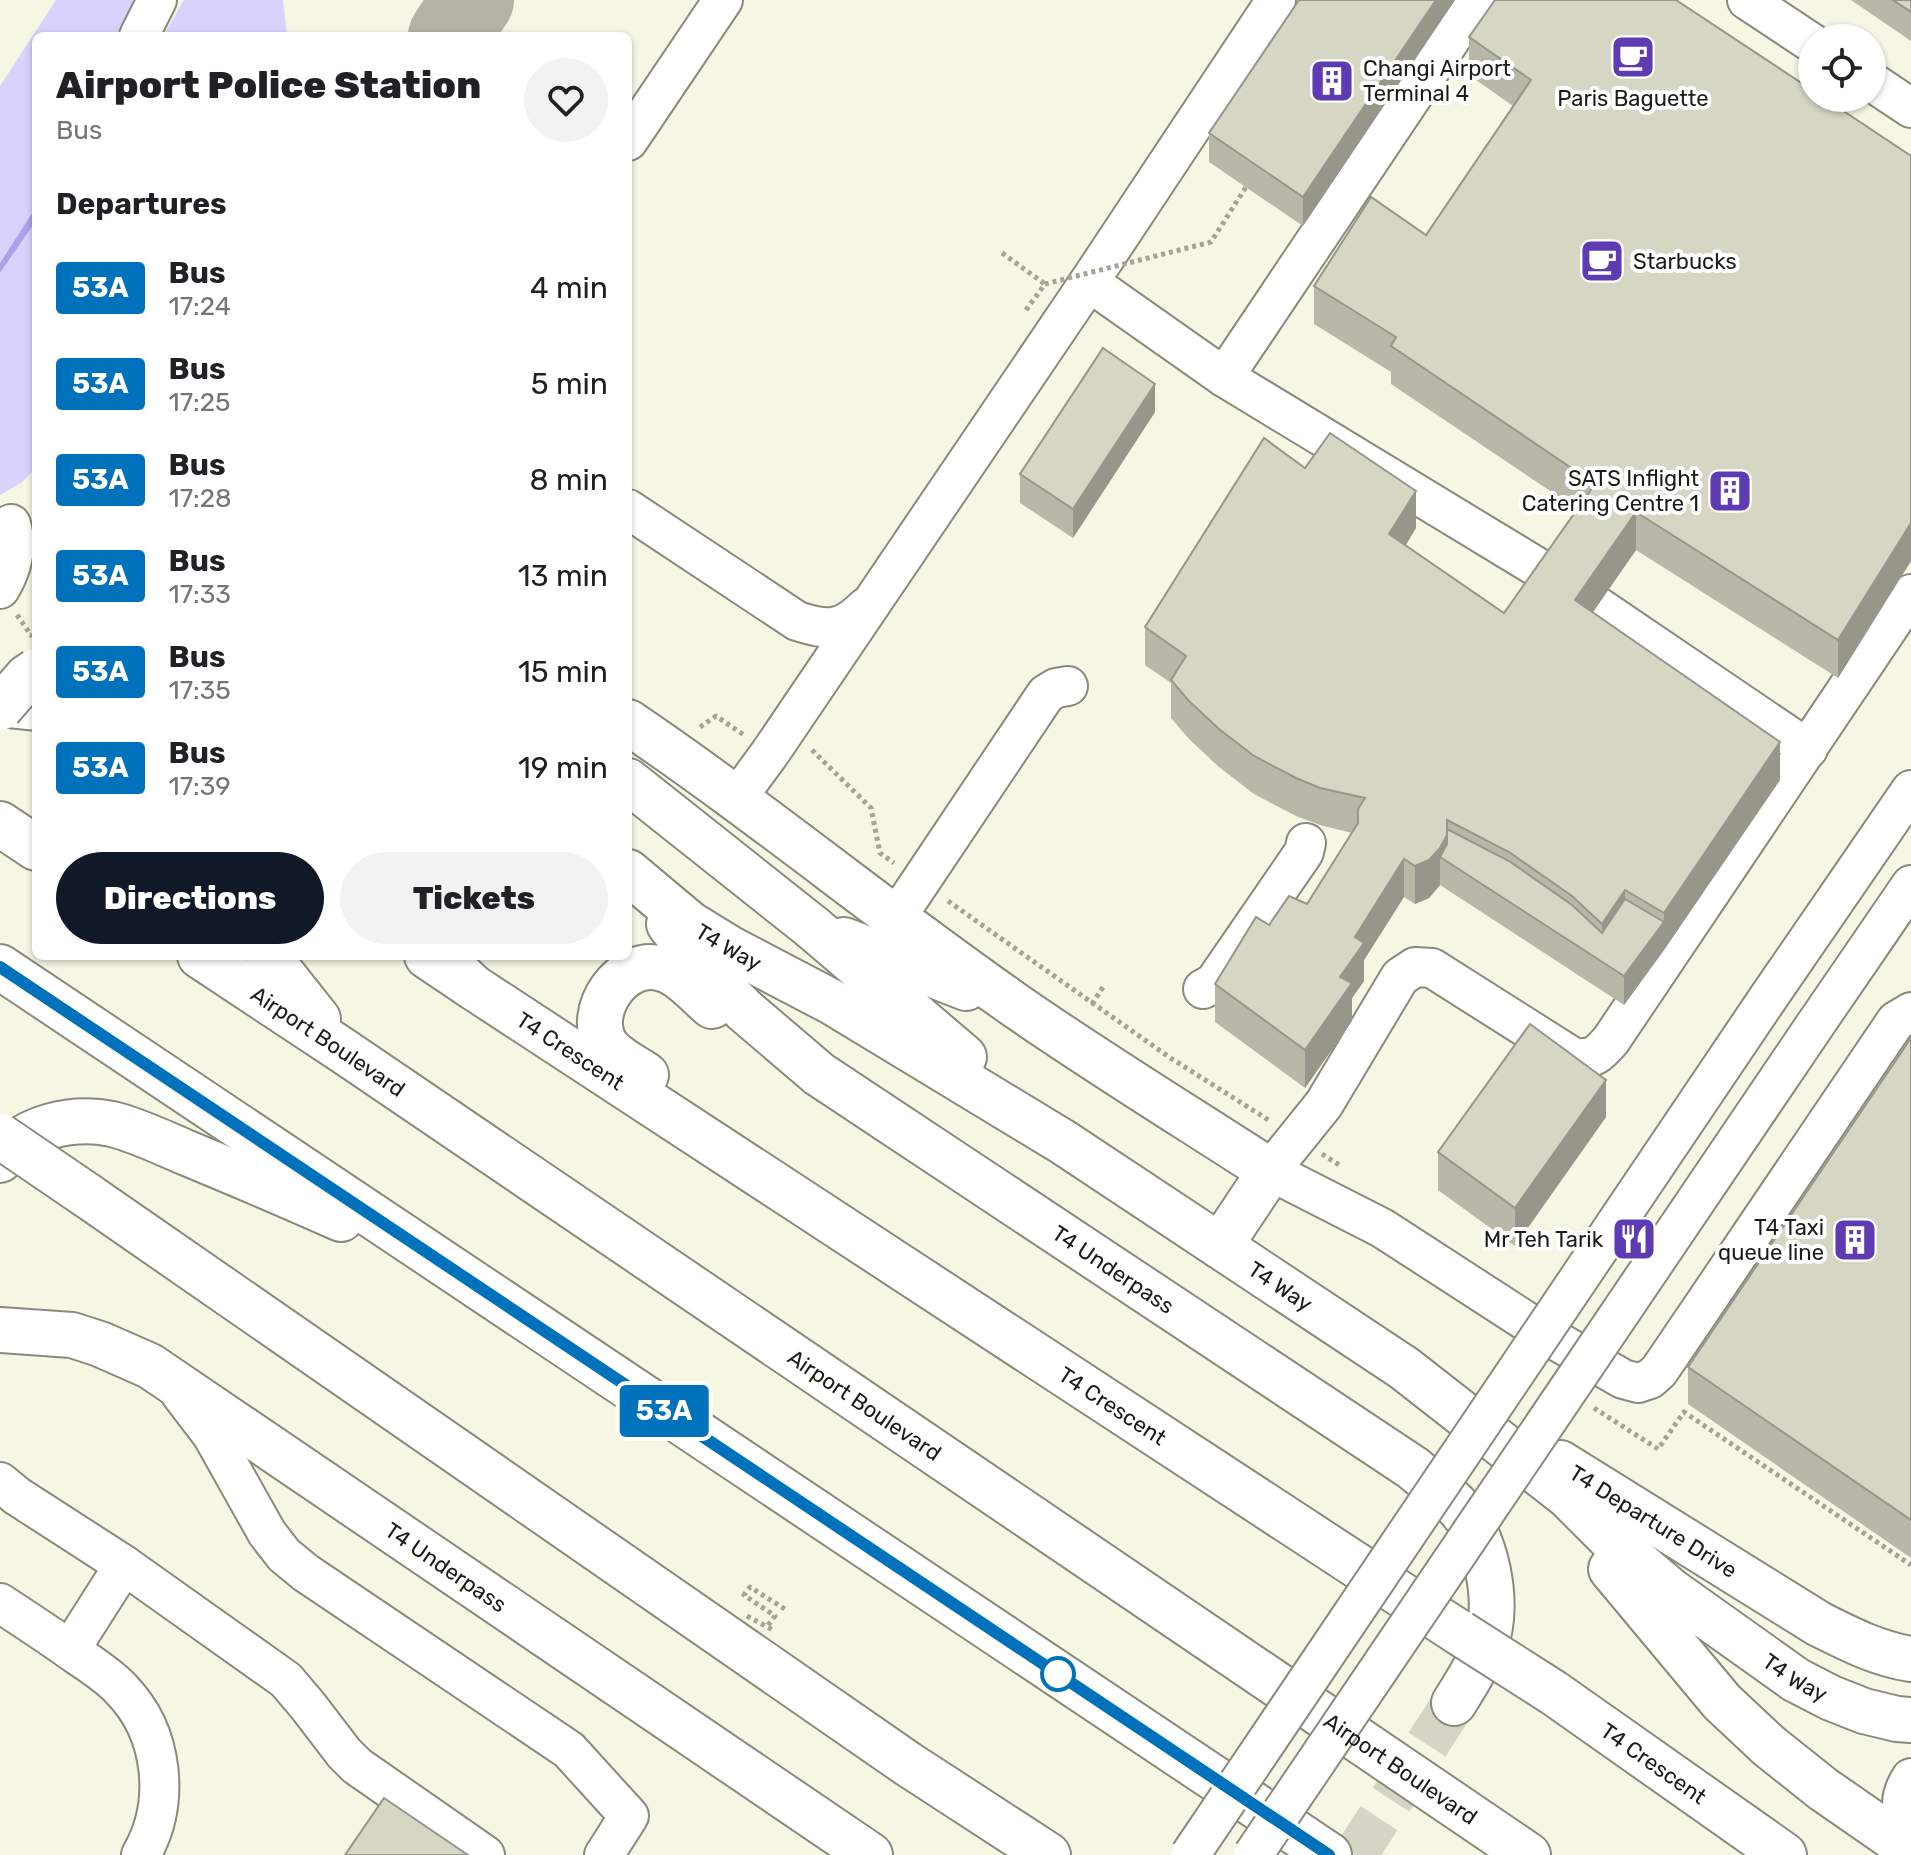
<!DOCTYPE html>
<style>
:root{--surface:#fff;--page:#f2f2f2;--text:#202124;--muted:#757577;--accent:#111827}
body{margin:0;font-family:Rubik,sans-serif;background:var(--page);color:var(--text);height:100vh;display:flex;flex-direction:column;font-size:30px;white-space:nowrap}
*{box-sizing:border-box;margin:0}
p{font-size:26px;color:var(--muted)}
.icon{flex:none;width:44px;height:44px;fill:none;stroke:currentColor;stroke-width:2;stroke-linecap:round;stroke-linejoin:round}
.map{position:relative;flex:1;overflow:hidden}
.sheet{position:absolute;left:32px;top:32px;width:600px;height:928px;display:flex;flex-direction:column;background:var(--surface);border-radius:12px;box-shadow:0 2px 6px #0004}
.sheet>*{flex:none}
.badge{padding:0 16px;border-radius:6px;font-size:28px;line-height:52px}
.controls{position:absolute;left:1798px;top:24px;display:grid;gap:16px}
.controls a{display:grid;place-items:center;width:88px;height:88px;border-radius:50%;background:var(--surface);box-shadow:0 2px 6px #0004;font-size:40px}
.map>.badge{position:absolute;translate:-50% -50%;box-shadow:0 0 0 4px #fff}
h2{padding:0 24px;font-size:30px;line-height:72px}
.round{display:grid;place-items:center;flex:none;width:84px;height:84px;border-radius:42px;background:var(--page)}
.overview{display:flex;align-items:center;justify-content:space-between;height:136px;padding:0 24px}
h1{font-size:38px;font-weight:800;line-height:60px}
.primary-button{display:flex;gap:16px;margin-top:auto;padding:16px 24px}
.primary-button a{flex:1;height:92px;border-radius:48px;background:var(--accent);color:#fff;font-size:32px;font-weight:800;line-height:92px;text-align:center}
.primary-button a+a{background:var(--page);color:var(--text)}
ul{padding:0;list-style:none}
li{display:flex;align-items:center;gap:24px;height:96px;padding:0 24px}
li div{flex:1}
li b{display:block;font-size:30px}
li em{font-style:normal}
li .badge{min-width:88px;font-weight:700;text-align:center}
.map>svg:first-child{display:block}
.green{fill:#d8d3fd}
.water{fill:#ada1ec}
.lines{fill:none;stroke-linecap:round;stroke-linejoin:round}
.taxiway{stroke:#b3b3a5;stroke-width:82}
.major-tunnel{stroke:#d5d5c6;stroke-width:44;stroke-dasharray:44 22;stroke-linecap:butt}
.minor-casing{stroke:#8a8a7b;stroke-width:42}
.major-casing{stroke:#8a8a7b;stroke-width:48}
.highway-casing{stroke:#8a8a7b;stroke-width:48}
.path{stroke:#a3a396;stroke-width:5;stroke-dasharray:4 4;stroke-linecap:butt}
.minor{stroke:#fff;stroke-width:38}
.major{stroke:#fff;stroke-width:44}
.highway{stroke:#fff;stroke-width:44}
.minor-bridge-casing{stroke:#8a8a7b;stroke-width:42;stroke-linecap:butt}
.major-bridge-casing{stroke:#8a8a7b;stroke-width:48;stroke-linecap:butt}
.highway-bridge-casing{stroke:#8a8a7b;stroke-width:48;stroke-linecap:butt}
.path-bridge{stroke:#a3a396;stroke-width:5;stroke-dasharray:4 4;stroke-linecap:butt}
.minor-bridge{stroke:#fff;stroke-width:38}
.major-bridge{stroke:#fff;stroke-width:44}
.highway-bridge{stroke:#fff;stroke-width:44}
.wall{fill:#b8b8a9}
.shaded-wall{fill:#96968a}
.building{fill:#d6d6c5;stroke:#96968a;stroke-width:2}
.line-casing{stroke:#fff;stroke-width:18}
.line{stroke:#0072bc;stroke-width:12}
.stop-dot{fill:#fff;stroke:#0072bc;stroke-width:4}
.labels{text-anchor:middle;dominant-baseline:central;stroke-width:8;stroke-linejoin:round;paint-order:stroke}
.poi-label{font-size:22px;fill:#1c1c16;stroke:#fff;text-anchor:end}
.street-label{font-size:22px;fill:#1c1c16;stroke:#fff}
</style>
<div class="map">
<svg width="1911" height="1855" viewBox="0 0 1911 1855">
<rect width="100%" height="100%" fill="#f6f6e5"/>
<g class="green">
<polygon points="56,0 139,0 120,36 36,36 36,207 0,263 0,86"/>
<polygon points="184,0 283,0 287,36 163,36"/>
<polygon points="36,221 36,468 21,483 0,495 0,273"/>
</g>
<polygon class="water" points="36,207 36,221 0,273 0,263"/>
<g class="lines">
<polyline class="taxiway" points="449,36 473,0"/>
<polyline class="major-tunnel" points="1355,1855 1454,1703"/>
<g class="minor-casing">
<g id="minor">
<polyline points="1747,0 1812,43"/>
<polyline points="139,36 157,0"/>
<polyline points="1872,82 1911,108"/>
<polyline points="628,141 723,0"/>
<polyline points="1089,282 1224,377 1555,578"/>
<polyline points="1224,377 1477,0"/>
<path d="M 628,509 L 797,621 C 828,631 842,631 866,607"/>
<path d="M 0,589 C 12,569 18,547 11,524"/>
<path d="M 1911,594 L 1611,1040 C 1598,1055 1594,1059 1574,1058 L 1432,968 L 1415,967 L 1400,977 L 1324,1104 L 1270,1171 L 1382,1228 L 1555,1340 L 1623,1379 L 1638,1383 L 1650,1379 L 1659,1371 L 1896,1021 L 1911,1012"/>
<polyline points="1597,606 1808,749"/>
<polyline points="737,798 770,753 1089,282 1276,0"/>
<polyline points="896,918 1046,694 1056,688 1068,686"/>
<polyline points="1203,989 1214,983 1304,852 1306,843"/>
<polyline points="1768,998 1911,790"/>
<polyline points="1813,1028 1911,885"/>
<polyline points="180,1393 212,1435 267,1533 284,1555 306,1573 569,1750 629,1816 604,1855"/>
<polyline points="0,1482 17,1496 124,1565 286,1680 308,1706 344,1753 357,1766 485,1855"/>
<path d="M 0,1603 C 26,1620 52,1637 77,1655 C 92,1665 109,1676 121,1689 C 164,1733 171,1803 141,1855"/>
<polyline points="70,1650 124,1565"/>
<path d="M 1911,1778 C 1900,1795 1898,1809 1911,1825"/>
</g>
</g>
<g class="major-casing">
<g id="major">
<path d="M 628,722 C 764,814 890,919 1025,1012 C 1105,1067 1188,1118 1270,1171 L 1220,1246"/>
<path id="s1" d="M 628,872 L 690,924 L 729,948 L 832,1002 L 1063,1142 L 1404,1368 L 1568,1496 L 1619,1547 L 1671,1591 L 1796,1680 L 1831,1698 L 1864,1711 L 1897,1719 L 1911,1720"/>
<path id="s2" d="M 669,924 L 707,972 L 744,1010 L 819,1074 L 1413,1468 C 1427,1480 1442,1491 1455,1504 C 1487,1535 1500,1602 1486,1643 C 1478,1665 1466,1684 1454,1703"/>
<polyline points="812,927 964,1057"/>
<polyline points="844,940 966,988"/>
<path id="s3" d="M 446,961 L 473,987 L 1460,1633"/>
<path d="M 646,1075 C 633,1066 615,1058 606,1045 C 585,1012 622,956 663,969 C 682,974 697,994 712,1006"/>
<path id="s4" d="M 0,1330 L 72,1335 L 100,1344 L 150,1366 L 870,1855"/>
<path id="s5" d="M 1560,1463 L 1819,1624 C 1849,1639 1878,1654 1911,1659"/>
<polyline points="1611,1569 1722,1702 1769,1746 1823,1789 1911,1850"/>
<path id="s6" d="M 1554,1693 L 1784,1855"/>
</g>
</g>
<g class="highway-casing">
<g id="highway">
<polyline points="0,704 36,708"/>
<polyline points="628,781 812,927"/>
<polyline points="0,824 36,848"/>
<path id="s7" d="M 200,956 L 345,1052 L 1528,1855"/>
<polyline points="268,956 318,1019"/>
<polyline points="427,956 473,987"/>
<polyline points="0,967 1329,1855"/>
<path d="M 0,1160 C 23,1126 74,1116 112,1124 C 137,1130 163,1143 187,1153 C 238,1174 289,1196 341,1219"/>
<polyline points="88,1196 908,1764 1048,1855"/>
</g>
</g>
<g class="path">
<polyline points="1002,253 1045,284"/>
<polyline points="17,615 31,635 32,634"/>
<polyline points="700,727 716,716 744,735"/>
<polyline points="812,750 871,808 880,853 894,863"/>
<polyline points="948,901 1169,1057 1270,1121"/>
<polyline points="1092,1004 1103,987"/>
<polyline points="1322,1154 1341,1166"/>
<polyline points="1594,1408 1658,1449 1684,1412 1911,1565"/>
<polyline points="768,1625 775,1616 744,1595 750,1587 788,1611"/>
</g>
<use href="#minor" class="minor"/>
<use href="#major" class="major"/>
<use href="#highway" class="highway"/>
<g class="minor-bridge-casing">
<g id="minor-bridge">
<polyline points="1190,1855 1768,998"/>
<polyline points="1253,1855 1813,1028"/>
</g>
</g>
<g class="major-bridge-casing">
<polyline id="major-bridge" points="1460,1633 1554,1693"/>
</g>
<g class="highway-bridge-casing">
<g id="highway-bridge">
<polyline points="0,708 27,677 36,671"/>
<polyline points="0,1136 88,1196"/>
</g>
</g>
<g class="path-bridge">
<polyline points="1026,310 1045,284 1211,242 1246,187"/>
<polyline points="747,1616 775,1631"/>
</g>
<use href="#minor-bridge" class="minor-bridge"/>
<use href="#major-bridge" class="major-bridge"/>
<use href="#highway-bridge" class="highway-bridge"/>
</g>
<g class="wall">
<polygon points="1299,0 1455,0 1303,226 1209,162 1209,133"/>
<polygon points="1851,0 1911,0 1911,41"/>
<polygon points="1469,37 1911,156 1911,561 1838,678 1636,550 1593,612 1780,780 1664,950 1624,1005 1440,885 1429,898 1415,904 1404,897 1364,960 1364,981 1352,998 1352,1021 1305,1088 1215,1022 1215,984 1269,925 1307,904 1352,833 1320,825 1296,816 1254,794 1219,767 1189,739 1171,718 1171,683 1145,665 1145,627 1305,468 1416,528 1406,545 1504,613 1577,509 1391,384 1391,372 1314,324 1314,286 1426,235 1513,106 1469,75"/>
<polygon points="1155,412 1073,538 1020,503 1020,474"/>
<polygon points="1911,1038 1911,1558 1688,1404 1688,1367"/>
<polygon points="1606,1117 1515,1246 1438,1190 1438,1152"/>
</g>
<g class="shaded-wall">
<polygon points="1436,0 1455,0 1303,226 1303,197"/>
<polygon points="1155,384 1155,412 1073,538 1073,509"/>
<polygon points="1416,491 1416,528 1389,572 1389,534"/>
<polygon points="1636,512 1636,550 1575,638 1575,600"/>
<polygon points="1911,523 1911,561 1838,678 1838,640"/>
<polygon points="1780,742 1780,780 1664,950 1624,1005 1624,976 1664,922 1664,913"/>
<polygon points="1447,835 1447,861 1440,857 1440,885 1429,898 1415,904 1415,866"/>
<polygon points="1404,859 1404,897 1364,960 1364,981 1352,998 1352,1021 1305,1088 1305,1050 1340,977 1355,937"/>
<polygon points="1625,890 1625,928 1602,962 1602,924"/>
<polygon points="1606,1080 1606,1117 1515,1246 1515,1208"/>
</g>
<g class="building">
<polygon points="1299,0 1436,0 1303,197 1209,133"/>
<polygon points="1495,0 1676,0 1812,90 1812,98 1824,98 1911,156 1911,523 1838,640 1636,512 1575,600 1780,742 1664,913 1625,890 1602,924 1572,896 1509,852 1447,820 1447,835 1440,848 1429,860 1415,866 1404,859 1355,937 1364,943 1340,977 1352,983 1305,1050 1215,984 1256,917 1269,925 1289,896 1307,904 1358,823 1358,809 1365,798 1320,788 1296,778 1254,756 1219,729 1189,701 1171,680 1186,656 1145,627 1264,438 1305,468 1330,433 1416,491 1389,534 1504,613 1595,484 1391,346 1396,337 1314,286 1371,197 1426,235 1531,80 1469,37"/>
<polygon points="1893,0 1911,0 1911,12"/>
<polygon points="1103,348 1155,384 1073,509 1020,474"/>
<polygon points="1447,829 1509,861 1572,905 1602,933 1625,899 1664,922 1624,976 1440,857 1447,844"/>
<polygon points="1530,1024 1606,1080 1515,1208 1438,1152"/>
<polygon points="1911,1038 1911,1520 1688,1367"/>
<polygon points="384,1798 468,1855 345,1855"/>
</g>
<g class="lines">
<g class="line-casing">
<polyline id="line" points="0,967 1329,1855"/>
</g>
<use href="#line" class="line"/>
</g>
<defs>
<g id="cafe-square" transform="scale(2.3)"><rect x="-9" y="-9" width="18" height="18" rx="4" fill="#5e3bb3" stroke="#fff"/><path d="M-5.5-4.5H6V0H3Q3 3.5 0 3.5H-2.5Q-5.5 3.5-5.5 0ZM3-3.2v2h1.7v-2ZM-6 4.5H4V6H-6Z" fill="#fff"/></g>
<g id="building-square" transform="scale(2.3)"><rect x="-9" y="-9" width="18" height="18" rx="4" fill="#5e3bb3" stroke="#fff"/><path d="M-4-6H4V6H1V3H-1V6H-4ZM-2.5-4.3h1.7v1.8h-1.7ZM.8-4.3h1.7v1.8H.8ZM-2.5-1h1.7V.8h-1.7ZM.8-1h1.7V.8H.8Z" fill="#fff"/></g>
<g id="restaurant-square" transform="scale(2.3)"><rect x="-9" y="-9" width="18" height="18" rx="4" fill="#5e3bb3" stroke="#fff"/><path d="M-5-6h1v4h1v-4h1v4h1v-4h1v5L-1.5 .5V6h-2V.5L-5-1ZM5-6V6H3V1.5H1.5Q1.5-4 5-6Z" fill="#fff"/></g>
</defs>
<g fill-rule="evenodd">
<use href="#cafe-square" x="1633" y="57"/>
<use href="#building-square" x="1332" y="81"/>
<use href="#cafe-square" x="1602" y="261"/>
<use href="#building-square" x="1730" y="491"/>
<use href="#restaurant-square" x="1634" y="1239"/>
<use href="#building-square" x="1855" y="1240"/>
</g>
<circle class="stop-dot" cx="1058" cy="1674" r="16"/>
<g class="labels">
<g class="poi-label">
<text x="1363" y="68" text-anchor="start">Changi Airport<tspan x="1363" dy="25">Terminal 4</tspan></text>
<text x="1633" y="98" text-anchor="middle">Paris Baguette</text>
<text x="1633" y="261" text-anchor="start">Starbucks</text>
<text x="1699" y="478">SATS Inflight<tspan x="1699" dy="25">Catering Centre 1</tspan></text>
<text x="1824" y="1227">T4 Taxi<tspan x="1824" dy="25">queue line</tspan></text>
<text x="1603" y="1239">Mr Teh Tarik</text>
</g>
<g class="street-label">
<text stroke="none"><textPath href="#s1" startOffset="126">T4 Way</textPath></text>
<text stroke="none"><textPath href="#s7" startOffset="154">Airport Boulevard</textPath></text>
<text stroke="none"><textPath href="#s3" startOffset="154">T4 Crescent</textPath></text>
<text stroke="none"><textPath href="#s2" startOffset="566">T4 Underpass</textPath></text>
<text stroke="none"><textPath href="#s1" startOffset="774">T4 Way</textPath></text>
<text stroke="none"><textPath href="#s7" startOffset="802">Airport Boulevard</textPath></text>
<text stroke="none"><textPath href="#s3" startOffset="802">T4 Crescent</textPath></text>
<text stroke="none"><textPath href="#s5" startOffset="110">T4 Departure Drive</textPath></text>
<text stroke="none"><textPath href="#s4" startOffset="514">T4 Underpass</textPath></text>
<text stroke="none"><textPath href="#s1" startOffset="1422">T4 Way</textPath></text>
<text stroke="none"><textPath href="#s6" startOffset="122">T4 Crescent</textPath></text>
<text stroke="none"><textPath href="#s7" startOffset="1450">Airport Boulevard</textPath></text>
</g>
</g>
</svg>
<div class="controls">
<a><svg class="icon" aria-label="locate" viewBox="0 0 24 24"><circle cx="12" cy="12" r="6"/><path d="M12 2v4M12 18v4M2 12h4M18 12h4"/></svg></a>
</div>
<b class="badge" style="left:664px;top:1411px;background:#0072bc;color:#fff">53A</b>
<section class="sheet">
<div class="overview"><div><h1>Airport Police Station</h1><p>Bus</p></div><a class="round"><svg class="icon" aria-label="heart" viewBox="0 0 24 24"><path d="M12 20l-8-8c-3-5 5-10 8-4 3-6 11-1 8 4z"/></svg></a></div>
<h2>Departures</h2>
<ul>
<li><span class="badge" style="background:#0072bc;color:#fff">53A</span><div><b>Bus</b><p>17:24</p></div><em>4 min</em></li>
<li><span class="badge" style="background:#0072bc;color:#fff">53A</span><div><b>Bus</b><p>17:25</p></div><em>5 min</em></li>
<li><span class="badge" style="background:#0072bc;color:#fff">53A</span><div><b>Bus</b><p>17:28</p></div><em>8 min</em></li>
<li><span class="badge" style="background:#0072bc;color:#fff">53A</span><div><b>Bus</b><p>17:33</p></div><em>13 min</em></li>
<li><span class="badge" style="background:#0072bc;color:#fff">53A</span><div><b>Bus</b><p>17:35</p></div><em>15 min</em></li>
<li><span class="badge" style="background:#0072bc;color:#fff">53A</span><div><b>Bus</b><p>17:39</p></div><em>19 min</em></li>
</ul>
<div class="primary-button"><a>Directions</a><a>Tickets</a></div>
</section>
</div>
